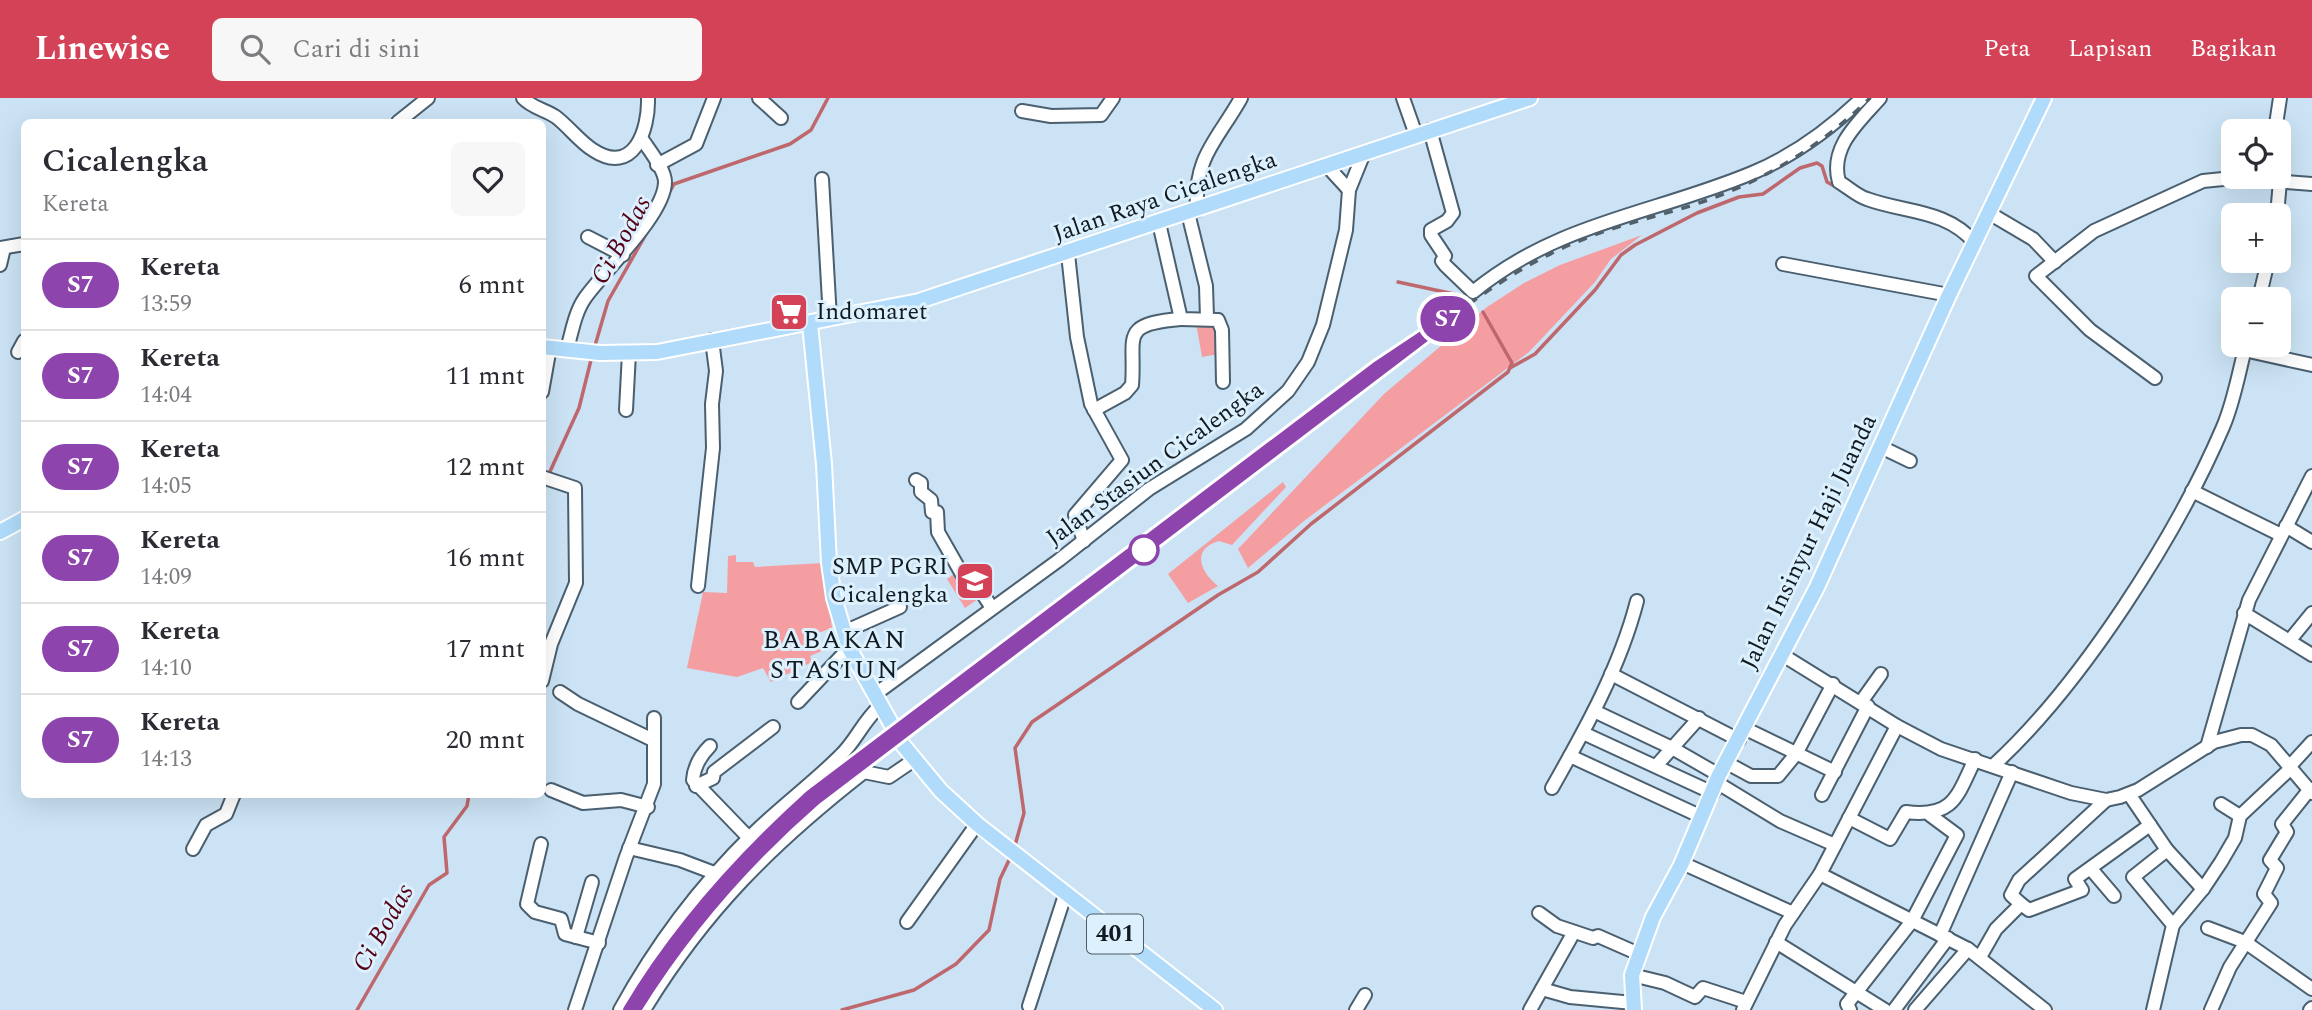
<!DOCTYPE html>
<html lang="id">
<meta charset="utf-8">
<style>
:root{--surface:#fff;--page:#f7f7f7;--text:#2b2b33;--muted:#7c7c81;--line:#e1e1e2;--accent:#d34256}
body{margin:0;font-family:Spectral,serif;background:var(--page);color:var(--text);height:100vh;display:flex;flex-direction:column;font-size:26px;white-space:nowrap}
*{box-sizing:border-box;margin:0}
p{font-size:23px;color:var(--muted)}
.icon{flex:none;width:38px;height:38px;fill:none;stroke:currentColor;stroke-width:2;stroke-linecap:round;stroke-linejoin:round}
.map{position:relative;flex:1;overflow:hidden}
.panel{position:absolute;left:21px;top:21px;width:525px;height:679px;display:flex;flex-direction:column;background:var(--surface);border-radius:10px;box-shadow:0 7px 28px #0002}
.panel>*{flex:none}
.badge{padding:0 14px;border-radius:23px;font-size:24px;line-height:46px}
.buttons{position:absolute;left:2221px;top:21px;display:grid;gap:14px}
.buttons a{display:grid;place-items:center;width:70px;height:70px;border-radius:10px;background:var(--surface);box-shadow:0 7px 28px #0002;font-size:35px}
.map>.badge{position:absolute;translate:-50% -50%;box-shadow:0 0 0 4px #fff}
.round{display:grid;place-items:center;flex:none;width:74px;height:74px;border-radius:10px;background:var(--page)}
.summary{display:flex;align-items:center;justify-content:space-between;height:119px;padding:0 21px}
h1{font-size:33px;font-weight:600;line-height:52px}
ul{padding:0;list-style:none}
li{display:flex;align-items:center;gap:21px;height:91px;padding:0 21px;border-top:2px solid var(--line)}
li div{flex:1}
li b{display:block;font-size:26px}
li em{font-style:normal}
li .badge{min-width:77px;font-weight:700;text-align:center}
header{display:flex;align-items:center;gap:42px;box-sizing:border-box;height:98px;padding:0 35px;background:var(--accent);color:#fff}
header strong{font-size:33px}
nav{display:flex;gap:38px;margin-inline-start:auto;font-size:24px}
.search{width:490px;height:63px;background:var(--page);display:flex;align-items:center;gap:18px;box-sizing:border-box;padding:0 24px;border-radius:10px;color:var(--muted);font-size:26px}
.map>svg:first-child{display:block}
.green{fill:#f59ea1}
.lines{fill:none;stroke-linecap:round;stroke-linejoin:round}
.stream{stroke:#be686d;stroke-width:3.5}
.minor-casing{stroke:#4a5f6f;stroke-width:16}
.major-casing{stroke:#fff;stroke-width:18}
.minor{stroke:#fff;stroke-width:12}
.major{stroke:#b0dbfa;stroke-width:14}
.rail{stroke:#52606a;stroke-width:3.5;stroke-dasharray:9 9;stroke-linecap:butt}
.line-casing{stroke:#fff;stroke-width:16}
.line{stroke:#8e44ad;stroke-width:10}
.stop-dot{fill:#fff;stroke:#8e44ad;stroke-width:3.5}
.labels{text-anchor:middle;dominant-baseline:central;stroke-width:6;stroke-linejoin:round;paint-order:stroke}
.shield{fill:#dcf0fe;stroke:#4e5a63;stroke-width:2}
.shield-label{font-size:23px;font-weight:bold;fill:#111a20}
.street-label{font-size:24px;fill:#111a20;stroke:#dcf0fe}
.poi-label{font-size:24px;fill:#111a20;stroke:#dcf0fe;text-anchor:start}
.water-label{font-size:26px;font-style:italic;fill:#550115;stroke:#dcf0fe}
.neighbourhood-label{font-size:26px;letter-spacing:2px;fill:#111a20;stroke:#dcf0fe}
</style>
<header>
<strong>Linewise</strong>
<div class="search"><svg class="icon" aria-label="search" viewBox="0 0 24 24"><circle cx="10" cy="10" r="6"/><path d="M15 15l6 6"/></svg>Cari di sini</div>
<nav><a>Peta</a><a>Lapisan</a><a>Bagikan</a></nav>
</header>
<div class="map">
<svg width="2312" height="912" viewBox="0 0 2312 912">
<rect width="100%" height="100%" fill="#cbe3f5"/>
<g class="green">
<polygon points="1642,137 1611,161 1595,184 1529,254 1304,423 1248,470 1238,451 1384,296 1487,209 1524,185 1560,167"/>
<polygon points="1214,223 1219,256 1202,259 1196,225"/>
<path d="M 1283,384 L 1286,389 L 1232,447 L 1219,443 C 1191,451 1200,474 1218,488 L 1188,505 L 1168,476 Z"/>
<polygon points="736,457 736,464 753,464 755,469 824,465 832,530 818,535 822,553 810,558 812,564 771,584 763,570 737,579 687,570 703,494 727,495 728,458"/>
<polygon points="963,470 981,499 965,510 947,481"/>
</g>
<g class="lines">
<g class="stream">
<polyline points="668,97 674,86 790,46 811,32 828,0"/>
<polyline points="1398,184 1468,199"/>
<polyline points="594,251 608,203 649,131"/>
<polyline points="1510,270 1535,256 1595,192 1621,157 1635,147 1697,115 1739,99 1763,96 1800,70 1817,65 1822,68 1827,84 1836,89"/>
<polyline points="542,391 579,310 592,258"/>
<polyline points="1014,751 1024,715 1015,650 1032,624 1218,497 1258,474 1311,426 1508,274 1512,265 1483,214"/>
<polyline points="357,912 429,787 447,775 444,739 467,708 469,696"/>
<polyline points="842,912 914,892 956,866 989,832 1000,781 1011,758"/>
</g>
<g class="minor-casing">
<g id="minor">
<path d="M 523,0 C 532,10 546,12 556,19 C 569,29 580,44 593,52 C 634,79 649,31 648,0"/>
<polyline points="759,0 781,20"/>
<polyline points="1403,0 1416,37"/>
<path d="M 1880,0 C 1859,24 1829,49 1839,84 C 1848,89 1857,98 1867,101 C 1905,115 1946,111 1975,145"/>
<polyline points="1022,13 1051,18 1101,17 1113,0"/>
<polyline points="398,24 428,0"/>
<path d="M 1430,32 L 1453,115 L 1447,123 L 1431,132 L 1431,137 L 1445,158 L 1442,163 L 1445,167 L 1473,194 C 1558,124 1654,116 1752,75 C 1793,58 1830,31 1862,0"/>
<polyline points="2275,33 2280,0"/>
<polyline points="657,67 696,46 714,0"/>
<polyline points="1327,68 1349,92"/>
<polyline points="822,81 830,221"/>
<path d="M 1197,112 C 1194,58 1217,43 1241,0"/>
<polyline points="1188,115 1206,188 1207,220"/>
<polyline points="1989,115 2033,141 2055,164"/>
<polyline points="2277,117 2280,83"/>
<polyline points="1159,125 1181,221 1218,222 1222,232 1223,284"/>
<polyline points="588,139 623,157"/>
<polyline points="0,150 24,146"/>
<polyline points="1068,156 1077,239 1091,306 1122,362 1075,417 1084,443"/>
<polyline points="1783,166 1949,197"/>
<polyline points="0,167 4,150"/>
<polyline points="2259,201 2268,163"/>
<path d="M 567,251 C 572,234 575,214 585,200 C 604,173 665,116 665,84 C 665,71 649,52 642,41"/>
<polyline points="2244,252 2312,267"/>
<polyline points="18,254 24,243"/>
<polyline points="2155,280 2090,232 2036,178 2094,133 2203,83 2233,80 2312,86"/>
<polyline points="542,294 550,249"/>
<polyline points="626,312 629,255"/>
<path d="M 1094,312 L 1125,295 L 1132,287 C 1136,239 1118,226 1181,221"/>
<polyline points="1881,349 1910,363"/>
<polyline points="542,379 575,390 576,485 551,546 542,583"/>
<polyline points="916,382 921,385 921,394 931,402 932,414 937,414 938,434 967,485 975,484 992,510"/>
<polyline points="2192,393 2281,437"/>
<polyline points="2286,428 2312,444"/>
<polyline points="698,488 713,350 712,306 716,273 712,242"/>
<polyline points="2244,515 2312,557"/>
<polyline points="844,534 900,509"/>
<polyline points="2290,542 2312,515"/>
<polyline points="1781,556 1897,628 1941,651 2071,695 2106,702 2120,699 2138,692 2214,644 2241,637 2252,637 2271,647 2312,695"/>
<polyline points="1611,576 1739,642"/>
<polyline points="560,594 578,606 653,642"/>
<polyline points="874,597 1059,462 1149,391 1246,331 1288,293 1308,264 1323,227 1346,132 1349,92 1364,55"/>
<polyline points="798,604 849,550"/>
<polyline points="1861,604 1881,576"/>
<polyline points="1594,613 1672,650 1719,677"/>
<polyline points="1746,631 1835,674"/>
<polyline points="1583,635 1713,695"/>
<path d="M 710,648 C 700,658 694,668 693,682 L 749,740"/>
<polyline points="2207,649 2249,502 2312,378"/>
<polyline points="1570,658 1702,719"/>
<polyline points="1727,665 1751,678 1778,678 1796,656 1833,586"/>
<path d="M 1994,667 C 2081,587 2176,439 2223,329 C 2234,304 2239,273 2246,247"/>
<polyline points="1656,668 1699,620"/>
<polyline points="2289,669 2312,644"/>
<polyline points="1716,684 1780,723 1835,747"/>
<polyline points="696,688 713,680 714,674 773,629"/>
<path d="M 1552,690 C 1586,630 1620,569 1637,503"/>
<polyline points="551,692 583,705 621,702 648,709"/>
<polyline points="2129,696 2167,752 2133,779 2173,827 2153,912"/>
<polyline points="1822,697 1868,608"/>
<polyline points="2221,706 2240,718"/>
<path d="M 1849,720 L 1890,741 L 1906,714 C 1953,720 1957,699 1975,661"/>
<polyline points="541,746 527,806 535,814 561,821 565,836 599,845"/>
<polyline points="629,750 680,762 717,776"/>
<polyline points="193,751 206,727 226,716 234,696"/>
<polyline points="2167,752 2203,791"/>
<polyline points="1682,765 1793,815"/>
<polyline points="2091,771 2114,798"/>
<polyline points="1820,776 1968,851 2045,912"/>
<polyline points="2021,806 2029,812 2082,792 2075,781 2150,727"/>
<polyline points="1539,815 1557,828 1593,840 1598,838 1639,856"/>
<polyline points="907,824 977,726"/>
<polyline points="2173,827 2203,791 2221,764 2235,740 2240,718 2290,671"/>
<polyline points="2208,830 2245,844 2312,891"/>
<polyline points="1940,837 2012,674"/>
<polyline points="576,839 592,784"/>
<polyline points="1776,844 1885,912"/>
<polyline points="1980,859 1996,831 2021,806 2011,797 2019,782 2106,702"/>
<polyline points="1632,877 1665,885 1695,899 1703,890 1746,904"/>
<polyline points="1542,891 1570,899 1633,905"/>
<polyline points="1029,908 1065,797"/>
<polyline points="575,912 626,759 654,686 654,620"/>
<path d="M 620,912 C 655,848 700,788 752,737 C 780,709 812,686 840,658 C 856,643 863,623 880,608"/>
<path d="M 644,912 C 705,812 772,746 864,674 L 889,679 L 914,662"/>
<polyline points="1356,912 1365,897"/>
<polyline points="1530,912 1574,834"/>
<polyline points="1743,912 1785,827 1820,776 1897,628"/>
<polyline points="1850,912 1847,906 1912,823 1957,737 1930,717"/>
<polyline points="1894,912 1948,840"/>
<polyline points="1915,912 1968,851"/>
<polyline points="2211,912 2230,869 2271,805 2264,796 2277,770 2270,762 2287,734 2282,726 2310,691"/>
<polyline points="2310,912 2312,910"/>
</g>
</g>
<g class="major-casing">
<g id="major">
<polyline points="810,226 824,366 829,465 834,500 849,550 903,647 941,693 977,726 1215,912"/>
<polyline points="542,249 600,255 657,254 919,203 1530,0"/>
<polyline points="0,434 24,421"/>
<polyline points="1634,912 1632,877 1653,819 1681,767 1719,677 1817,489 1949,197 2044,0"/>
</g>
</g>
<use href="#minor" class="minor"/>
<use href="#major" class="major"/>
<path class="rail" d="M 636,912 C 685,833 746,763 816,702 L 1451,219 C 1493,188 1535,160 1584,141 C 1618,127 1655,119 1690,108 C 1759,86 1818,51 1870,0"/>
</g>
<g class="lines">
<g class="line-casing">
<path id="line" d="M 628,912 C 677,830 739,761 810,697 L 1376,269 L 1451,219 L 816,702 C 746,763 685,833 636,912"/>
</g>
<use href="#line" class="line"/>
</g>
<defs>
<g id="supermarket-square" transform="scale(2.0125)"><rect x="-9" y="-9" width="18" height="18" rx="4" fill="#d34256" stroke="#dcf0fe"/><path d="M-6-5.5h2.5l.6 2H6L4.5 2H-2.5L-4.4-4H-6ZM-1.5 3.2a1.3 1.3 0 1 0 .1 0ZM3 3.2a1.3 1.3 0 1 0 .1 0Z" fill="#fff"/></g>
<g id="school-square" transform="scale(2.0125)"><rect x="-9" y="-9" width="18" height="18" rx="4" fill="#d34256" stroke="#dcf0fe"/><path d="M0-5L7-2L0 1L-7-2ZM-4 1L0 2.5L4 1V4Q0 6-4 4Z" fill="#fff"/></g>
</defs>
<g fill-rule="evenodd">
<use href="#supermarket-square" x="789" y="214"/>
<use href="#school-square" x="975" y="483"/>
</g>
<circle class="stop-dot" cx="1144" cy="452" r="14"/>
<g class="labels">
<rect class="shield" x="1087" y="816.5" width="56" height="39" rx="5"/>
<g class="shield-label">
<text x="1115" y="836">401</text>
</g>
<g class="street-label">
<text transform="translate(1165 99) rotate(-19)">Jalan Raya Cicalengka</text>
<text transform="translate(1155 366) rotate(-36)">Jalan Stasiun Cicalengka</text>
<text transform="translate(1809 444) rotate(-64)">Jalan Insinyur Haji Juanda</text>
</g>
<g class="poi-label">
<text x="816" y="214">Indomaret</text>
<text x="948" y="469" text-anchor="end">SMP PGRI<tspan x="948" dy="28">Cicalengka</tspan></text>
</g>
<g class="water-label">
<text transform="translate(621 142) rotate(-61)">Ci Bodas</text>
<text transform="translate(383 830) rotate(-60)">Ci Bodas</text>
</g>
<g class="neighbourhood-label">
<text x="835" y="542">BABAKAN<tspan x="835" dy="30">STASIUN</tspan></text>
</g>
</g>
</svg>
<div class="buttons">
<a><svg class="icon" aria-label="locate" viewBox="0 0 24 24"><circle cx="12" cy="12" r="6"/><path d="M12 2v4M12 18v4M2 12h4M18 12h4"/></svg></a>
<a>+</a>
<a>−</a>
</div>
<b class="badge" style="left:1448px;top:221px;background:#8e44ad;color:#fff">S7</b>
<section class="panel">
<div class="summary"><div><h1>Cicalengka</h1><p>Kereta</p></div><a class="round"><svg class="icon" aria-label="heart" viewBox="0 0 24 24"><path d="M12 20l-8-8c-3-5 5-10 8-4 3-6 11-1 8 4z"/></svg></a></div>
<ul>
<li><span class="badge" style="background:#8e44ad;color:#fff">S7</span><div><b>Kereta</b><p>13:59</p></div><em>6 mnt</em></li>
<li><span class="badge" style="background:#8e44ad;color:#fff">S7</span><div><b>Kereta</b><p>14:04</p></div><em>11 mnt</em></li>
<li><span class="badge" style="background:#8e44ad;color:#fff">S7</span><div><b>Kereta</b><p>14:05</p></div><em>12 mnt</em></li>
<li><span class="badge" style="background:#8e44ad;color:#fff">S7</span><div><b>Kereta</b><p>14:09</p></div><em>16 mnt</em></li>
<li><span class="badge" style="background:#8e44ad;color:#fff">S7</span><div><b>Kereta</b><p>14:10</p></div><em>17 mnt</em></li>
<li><span class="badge" style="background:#8e44ad;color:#fff">S7</span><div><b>Kereta</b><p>14:13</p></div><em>20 mnt</em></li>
</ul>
</section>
</div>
